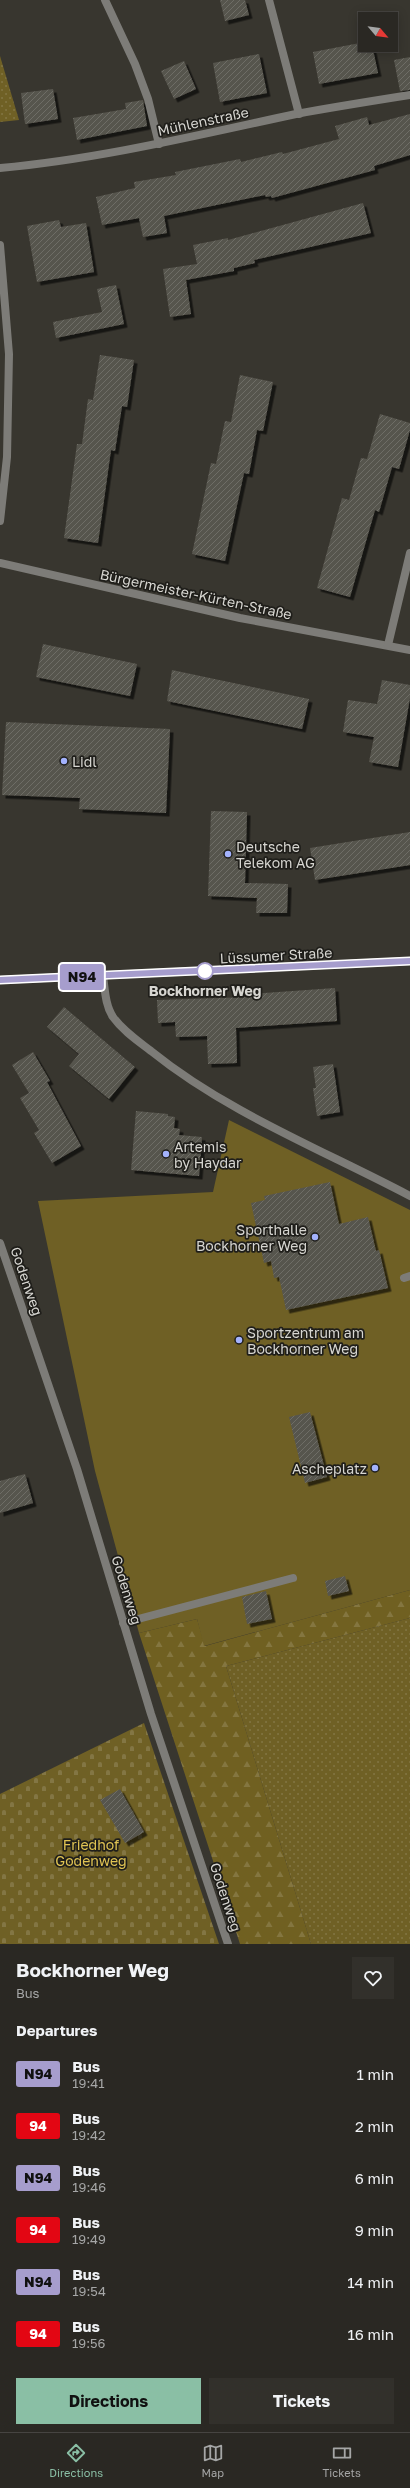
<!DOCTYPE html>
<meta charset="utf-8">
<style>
:root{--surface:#2a2823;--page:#32302b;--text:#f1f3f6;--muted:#a5a6a6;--line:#464441;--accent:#8abfa5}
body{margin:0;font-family:"Golos Text",sans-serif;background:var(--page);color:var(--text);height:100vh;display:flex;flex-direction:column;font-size:15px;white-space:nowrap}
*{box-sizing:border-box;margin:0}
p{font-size:13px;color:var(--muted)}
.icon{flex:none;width:22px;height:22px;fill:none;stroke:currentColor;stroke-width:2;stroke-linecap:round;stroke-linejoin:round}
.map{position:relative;height:1944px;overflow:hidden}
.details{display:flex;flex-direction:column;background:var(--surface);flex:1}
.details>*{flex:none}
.badge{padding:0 8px;border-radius:3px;font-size:14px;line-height:26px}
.needle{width:26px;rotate:119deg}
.controls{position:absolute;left:358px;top:12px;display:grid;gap:8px}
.controls a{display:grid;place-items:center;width:40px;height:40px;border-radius:0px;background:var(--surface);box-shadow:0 2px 10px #0003,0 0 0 1px var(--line);font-size:20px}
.map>.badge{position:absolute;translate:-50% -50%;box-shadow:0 0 0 2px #fff}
h2{padding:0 16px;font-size:15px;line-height:36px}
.round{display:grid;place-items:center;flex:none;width:42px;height:42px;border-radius:0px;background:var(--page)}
.head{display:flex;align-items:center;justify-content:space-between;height:68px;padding:0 16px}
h1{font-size:19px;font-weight:700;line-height:30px}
.button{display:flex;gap:8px;margin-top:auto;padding:8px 16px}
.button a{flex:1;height:46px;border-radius:0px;background:var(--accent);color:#111;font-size:16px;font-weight:700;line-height:46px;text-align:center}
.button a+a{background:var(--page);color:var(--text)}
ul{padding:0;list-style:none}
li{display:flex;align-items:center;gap:12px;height:52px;padding:0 16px}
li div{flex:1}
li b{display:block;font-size:15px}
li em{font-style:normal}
li .badge{min-width:44px;font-weight:700;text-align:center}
.tabs{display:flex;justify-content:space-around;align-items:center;height:56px;border-top:1px solid var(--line);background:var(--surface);font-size:11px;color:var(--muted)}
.tabs a{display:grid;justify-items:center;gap:2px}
.tabs .selected{color:var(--accent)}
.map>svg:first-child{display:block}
.grass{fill:url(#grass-dots)}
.forest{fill:url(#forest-firs)}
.cemetery{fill:url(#cemetery-stones)}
.pitch{fill:#6f6025}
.building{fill:url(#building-hatch);filter:url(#shadow)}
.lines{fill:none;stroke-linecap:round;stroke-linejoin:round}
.service{stroke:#7d7c78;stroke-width:8}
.minor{stroke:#7d7c78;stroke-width:8}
.tertiary{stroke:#7d7c78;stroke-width:8}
.secondary{stroke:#a4a39d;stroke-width:8}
.line-casing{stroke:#fff;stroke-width:9}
.line{stroke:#a69dcd;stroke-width:6}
.poi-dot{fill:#a3b2fd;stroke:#1f1e1a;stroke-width:1.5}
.stop-dot{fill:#fff;stroke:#a69dcd;stroke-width:2}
.labels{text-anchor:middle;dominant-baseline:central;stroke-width:3.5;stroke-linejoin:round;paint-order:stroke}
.street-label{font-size:14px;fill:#d7d6d1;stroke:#1f1e1a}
.poi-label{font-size:14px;fill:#d7d6d1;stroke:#1f1e1a;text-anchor:start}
.stop-label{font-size:14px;font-weight:bold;fill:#d7d6d1;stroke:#1f1e1a}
.park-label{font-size:14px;fill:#e1c453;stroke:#1f1e1a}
</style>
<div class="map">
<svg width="410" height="1944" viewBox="0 0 410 1944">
<defs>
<pattern id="grass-dots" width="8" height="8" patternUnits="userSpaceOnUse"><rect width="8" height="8" fill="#6f6025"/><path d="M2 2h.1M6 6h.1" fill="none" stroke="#837644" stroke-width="1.8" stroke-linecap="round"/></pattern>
<pattern id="forest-firs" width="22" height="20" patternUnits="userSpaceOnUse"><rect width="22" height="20" fill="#706021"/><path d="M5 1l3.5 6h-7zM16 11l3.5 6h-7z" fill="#847640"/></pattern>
<pattern id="cemetery-stones" width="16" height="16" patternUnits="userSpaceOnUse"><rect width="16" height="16" fill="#6f6025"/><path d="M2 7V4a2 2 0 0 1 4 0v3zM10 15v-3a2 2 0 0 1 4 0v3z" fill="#837644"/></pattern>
<pattern id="building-hatch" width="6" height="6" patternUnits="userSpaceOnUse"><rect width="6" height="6" fill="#57554d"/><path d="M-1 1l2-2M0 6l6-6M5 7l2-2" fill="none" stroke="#6e6d66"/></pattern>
<filter id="shadow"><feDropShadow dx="3.5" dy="3.5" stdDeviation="0" flood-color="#0009"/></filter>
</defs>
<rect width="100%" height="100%" fill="#38362f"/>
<g class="grass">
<polygon points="0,56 19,120 0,122"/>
<polygon points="410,1618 410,1944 311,1944 226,1666"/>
</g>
<polygon class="forest" points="410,1590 410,1618 226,1666 311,1944 240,1944 139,1633 197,1619 205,1646"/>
<polygon class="cemetery" points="144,1723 219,1944 0,1944 0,1794"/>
<polygon class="pitch" points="229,1120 410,1210 410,1590 204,1646 197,1619 139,1633 95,1471 38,1201 213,1192"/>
<g class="building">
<polygon points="220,0 245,0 249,15 225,21"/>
<polygon points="365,42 365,45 372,45 378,73 319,84 313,52"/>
<polygon points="259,54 267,93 220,102 213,63"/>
<polygon points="410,57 410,90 400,91 394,60"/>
<polygon points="184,61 196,89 174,99 161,71"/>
<polygon points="53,89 58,119 25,124 21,93"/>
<polygon points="143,100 147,126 77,140 73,118 126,109 125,103"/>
<polygon points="410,114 410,155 374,166 375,170 272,198 271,196 266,197 265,195 164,216 167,233 143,237 139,218 102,225 96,197 135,188 134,182 176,175 175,172 240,159 241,162 282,152 283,154 339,139 335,126 367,117 369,125"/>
<polygon points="363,203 371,233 254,260 255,263 234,268 234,271 186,280 191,314 170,317 163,269 197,264 193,245 228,238 228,240"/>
<polygon points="59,220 61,227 86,223 94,272 37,282 27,226"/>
<polygon points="116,285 124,324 56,338 53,322 102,312 97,289"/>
<polygon points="100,355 134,360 127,407 122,406 115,451 111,450 98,543 64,538 77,444 82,444 88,399 93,400"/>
<polygon points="240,375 273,382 263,431 257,430 249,474 244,473 225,561 192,554 211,463 216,464 225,421 231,422"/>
<polygon points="380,414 410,423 410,430 399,469 392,467 379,512 375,510 350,597 317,588 342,498 349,500 361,458 367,459"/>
<polygon points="43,644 137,664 130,696 36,677"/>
<polygon points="172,670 309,699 302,729 167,701"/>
<polygon points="382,680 410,685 410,698 398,767 369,762 374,737 343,732 348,700 377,704"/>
<polygon points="6,722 170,729 166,813 79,809 80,798 2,795"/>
<polygon points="211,811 247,812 245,883 288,884 287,913 256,913 257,898 208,896"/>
<polygon points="410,832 410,865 315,880 310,848"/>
<polygon points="335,988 337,1021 236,1028 237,1063 208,1064 207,1036 176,1037 175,1022 158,1023 157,1000 250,997 250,994"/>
<polygon points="64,1007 135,1067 109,1099 69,1066 79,1054 47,1027"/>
<polygon points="33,1052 50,1081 47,1082 81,1146 52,1163 34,1133 39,1130 20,1098 29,1093 12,1065"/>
<polygon points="333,1064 340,1112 317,1116 313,1088 316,1088 313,1067"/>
<polygon points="136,1111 168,1114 168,1116 175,1117 174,1128 180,1129 179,1135 202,1137 199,1176 131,1170"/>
<polygon points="330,1182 339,1224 368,1217 376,1251 379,1250 388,1288 286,1310 279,1277 274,1278 271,1261 264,1263 251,1203 265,1200 264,1196"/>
<polygon points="310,1412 327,1477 305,1483 289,1417"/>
<polygon points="25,1474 33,1503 0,1513 0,1481"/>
<polygon points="345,1576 349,1591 328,1596 325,1581"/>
<polygon points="266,1591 272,1619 247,1624 242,1597"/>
<polygon points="120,1789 144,1832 125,1843 100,1800"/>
</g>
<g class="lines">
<g class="service">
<polyline points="105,0 135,64 148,99 159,144"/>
<polyline points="404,1278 410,1276"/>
<polyline points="123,1623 293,1578"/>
</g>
<g class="minor">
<polyline points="269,0 299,114"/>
<polyline points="0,245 9,354 7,457 0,521"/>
<polyline points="0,563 240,618 410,650"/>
<polyline points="388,645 410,553"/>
<path d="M 103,976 C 105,989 105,1005 113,1017 C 123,1031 138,1041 151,1051 C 228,1113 323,1150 410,1196"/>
<polyline points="0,1243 77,1469 151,1714 228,1944"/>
</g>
<path class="tertiary" d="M 0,168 C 100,159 198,135 296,114 C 334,107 372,101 410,95"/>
<polyline class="secondary" points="0,980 410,961"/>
</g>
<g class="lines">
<g class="line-casing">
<polyline id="line" points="0,980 410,961"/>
</g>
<use href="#line" class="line"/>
</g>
<g class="poi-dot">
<circle cx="64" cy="761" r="4"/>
<circle cx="228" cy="854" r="4"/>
<circle cx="166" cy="1154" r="4"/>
<circle cx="315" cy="1237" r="4"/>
<circle cx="239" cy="1340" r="4"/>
<circle cx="375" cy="1468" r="4"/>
</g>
<circle class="stop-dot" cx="205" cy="971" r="8"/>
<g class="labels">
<g class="street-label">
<text transform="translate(203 121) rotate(-12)">Mühlenstraße</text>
<text transform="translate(196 594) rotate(12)">Bürgermeister-Kürten-Straße</text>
<text transform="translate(276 955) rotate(-3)">Lüssumer Straße</text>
<text transform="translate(27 1281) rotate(71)">Godenweg</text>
<text transform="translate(127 1590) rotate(73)">Godenweg</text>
<text transform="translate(226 1897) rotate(72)">Godenweg</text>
</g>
<g class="poi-label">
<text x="72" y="761">Lidl</text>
<text x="236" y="846">Deutsche<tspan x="236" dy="16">Telekom AG</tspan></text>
<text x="174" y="1146">Artemis<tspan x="174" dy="16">by Haydar</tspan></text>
<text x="307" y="1229" text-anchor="end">Sporthalle<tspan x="307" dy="16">Bockhorner Weg</tspan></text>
<text x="247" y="1332">Sportzentrum am<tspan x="247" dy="16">Bockhorner Weg</tspan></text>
<text x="367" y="1468" text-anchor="end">Ascheplatz</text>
</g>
<g class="stop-label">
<text x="205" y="990">Bockhorner Weg</text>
</g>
<g class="park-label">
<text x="91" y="1844">Friedhof<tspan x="91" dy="16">Godenweg</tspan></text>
</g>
</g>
</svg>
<div class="controls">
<a><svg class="needle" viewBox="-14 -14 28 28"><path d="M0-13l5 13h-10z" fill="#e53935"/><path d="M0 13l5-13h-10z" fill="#a5a6a6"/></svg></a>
</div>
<b class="badge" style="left:82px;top:977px;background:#a69dcd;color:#111">N94</b>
</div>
<section class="details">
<div class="head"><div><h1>Bockhorner Weg</h1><p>Bus</p></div><a class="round"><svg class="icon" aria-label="heart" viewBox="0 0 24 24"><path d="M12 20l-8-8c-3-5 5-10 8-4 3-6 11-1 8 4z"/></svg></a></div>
<h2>Departures</h2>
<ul>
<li><span class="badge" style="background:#a69dcd;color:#111">N94</span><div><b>Bus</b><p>19:41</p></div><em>1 min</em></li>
<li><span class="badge" style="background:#e30613;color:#fff">94</span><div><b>Bus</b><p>19:42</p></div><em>2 min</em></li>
<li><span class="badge" style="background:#a69dcd;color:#111">N94</span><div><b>Bus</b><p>19:46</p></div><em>6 min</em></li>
<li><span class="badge" style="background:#e30613;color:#fff">94</span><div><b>Bus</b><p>19:49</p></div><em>9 min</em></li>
<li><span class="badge" style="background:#a69dcd;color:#111">N94</span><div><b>Bus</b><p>19:54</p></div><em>14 min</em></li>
<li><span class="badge" style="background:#e30613;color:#fff">94</span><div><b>Bus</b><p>19:56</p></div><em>16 min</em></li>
</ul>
<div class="button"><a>Directions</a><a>Tickets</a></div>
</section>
<nav class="tabs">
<a class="selected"><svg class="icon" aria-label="directions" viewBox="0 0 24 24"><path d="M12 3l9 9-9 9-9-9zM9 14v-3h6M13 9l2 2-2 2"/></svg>Directions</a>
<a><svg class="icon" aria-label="map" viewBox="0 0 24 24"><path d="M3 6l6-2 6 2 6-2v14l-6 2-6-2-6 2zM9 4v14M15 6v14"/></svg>Map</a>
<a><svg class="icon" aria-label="tickets" viewBox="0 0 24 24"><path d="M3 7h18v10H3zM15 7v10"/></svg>Tickets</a>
</nav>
